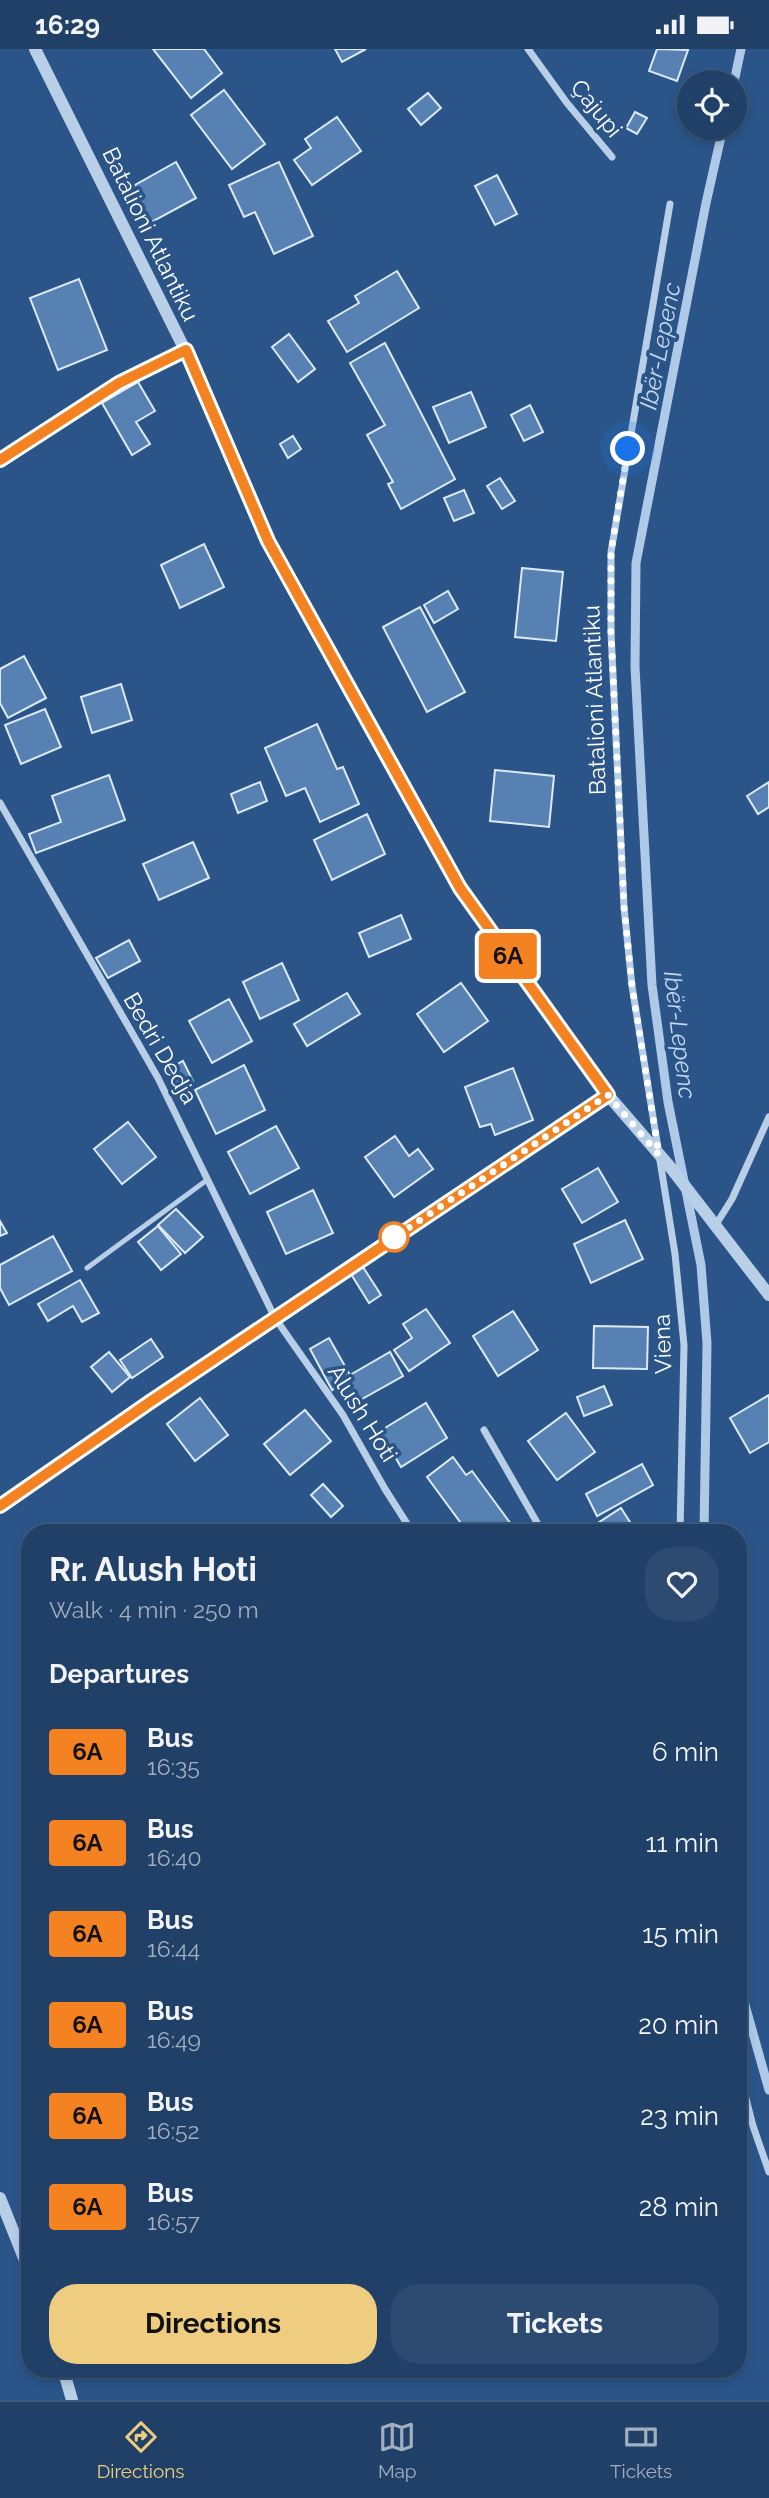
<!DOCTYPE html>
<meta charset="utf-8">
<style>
:root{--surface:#204067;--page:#2d4b70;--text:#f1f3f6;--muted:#a2afc0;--line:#3d597b;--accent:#eecd81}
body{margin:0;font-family:Raleway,sans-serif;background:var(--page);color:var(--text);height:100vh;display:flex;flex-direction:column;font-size:26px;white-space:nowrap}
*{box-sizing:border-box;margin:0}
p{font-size:23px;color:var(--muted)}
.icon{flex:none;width:38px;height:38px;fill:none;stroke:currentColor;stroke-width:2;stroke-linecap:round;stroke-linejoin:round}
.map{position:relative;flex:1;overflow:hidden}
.sheet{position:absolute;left:21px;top:1475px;width:726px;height:854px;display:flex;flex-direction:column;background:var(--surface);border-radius:28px;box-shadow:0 4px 10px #0003,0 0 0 2px var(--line)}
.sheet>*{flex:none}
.badge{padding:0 14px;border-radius:5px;font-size:24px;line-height:46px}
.controls{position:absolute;left:677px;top:21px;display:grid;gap:14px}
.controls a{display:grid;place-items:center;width:70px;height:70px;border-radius:50%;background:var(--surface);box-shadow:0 4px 10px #0003,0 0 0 2px var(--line);font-size:35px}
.you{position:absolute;width:35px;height:35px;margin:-18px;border:5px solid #fff;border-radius:50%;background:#1a73e8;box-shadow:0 0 0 10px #1a73e833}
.map>.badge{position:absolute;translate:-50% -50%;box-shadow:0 0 0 4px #fff}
h2{padding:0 28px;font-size:26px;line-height:63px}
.round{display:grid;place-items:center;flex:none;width:74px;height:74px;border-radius:28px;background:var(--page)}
.summary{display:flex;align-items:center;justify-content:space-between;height:119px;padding:0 28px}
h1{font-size:33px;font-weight:700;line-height:52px}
.cta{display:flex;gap:14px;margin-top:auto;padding:14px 28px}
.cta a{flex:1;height:80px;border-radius:28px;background:var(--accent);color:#111;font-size:28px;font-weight:700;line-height:80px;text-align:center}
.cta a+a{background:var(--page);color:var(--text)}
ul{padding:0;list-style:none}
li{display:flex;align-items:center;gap:21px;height:91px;padding:0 28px}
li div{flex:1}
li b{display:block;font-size:26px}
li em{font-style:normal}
li .badge{min-width:77px;font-weight:700;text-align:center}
.status{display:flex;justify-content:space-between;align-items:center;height:49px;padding:0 35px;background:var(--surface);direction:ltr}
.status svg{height:19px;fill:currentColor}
.dock{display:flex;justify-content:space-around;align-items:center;height:98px;border-top:2px solid var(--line);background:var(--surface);font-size:19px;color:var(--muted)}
.dock a{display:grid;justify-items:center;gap:4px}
.dock .selected{color:var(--accent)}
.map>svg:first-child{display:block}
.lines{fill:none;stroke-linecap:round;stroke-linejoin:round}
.stream{stroke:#aecae8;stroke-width:9}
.building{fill:#5781b2;stroke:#dce9f7;stroke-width:2}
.service{stroke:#b9cfe8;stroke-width:5}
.minor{stroke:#b9cfe8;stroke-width:7}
.tertiary{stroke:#b9cfe8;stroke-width:12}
.line-casing{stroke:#fff;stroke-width:16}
.line{stroke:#f58220;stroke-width:10}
.walk{stroke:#fff;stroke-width:7;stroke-dasharray:0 12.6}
.stop-dot{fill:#fff;stroke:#f58220;stroke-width:3.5}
.labels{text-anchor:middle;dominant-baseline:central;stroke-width:7;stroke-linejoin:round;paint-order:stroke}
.street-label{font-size:23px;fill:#fff;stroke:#2b5589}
.water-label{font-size:24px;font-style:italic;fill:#c4d9ef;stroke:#2b5589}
</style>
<div class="status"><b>16:29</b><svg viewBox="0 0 49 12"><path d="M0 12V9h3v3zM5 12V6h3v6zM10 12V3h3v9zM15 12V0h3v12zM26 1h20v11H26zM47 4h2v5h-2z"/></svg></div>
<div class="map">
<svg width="769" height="2351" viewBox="0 0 769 2351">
<rect width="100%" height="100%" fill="#2b5589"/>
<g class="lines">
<g class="stream">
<polyline points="734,33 741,0"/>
<polyline points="704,1484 707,1294 701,1216 668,1053 652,936 635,618 636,514 706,154 723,79"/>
<polyline points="738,1914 745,1956 769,2041"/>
</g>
</g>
<g class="building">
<polygon points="153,0 204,0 222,24 191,49"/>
<polygon points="335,0 366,0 342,13"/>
<polygon points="657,0 688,1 677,32 649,22"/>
<polygon points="224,41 265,95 232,120 191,66"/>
<polygon points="428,44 441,59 421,76 408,60"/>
<polygon points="635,63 647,69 637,85 626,79"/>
<polygon points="337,68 361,102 312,136 294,111 311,99 305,90"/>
<polygon points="176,113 196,149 148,175 128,140"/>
<polygon points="279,113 313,187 274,205 255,163 244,168 229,136"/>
<polygon points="497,126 517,165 495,176 475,137"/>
<polygon points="397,222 419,259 347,303 328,272 359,254 355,247"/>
<polygon points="79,230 107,301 58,321 30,249"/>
<polygon points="289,285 315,320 298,333 272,298"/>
<polygon points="385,294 455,430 401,460 388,435 393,433 367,386 385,376 350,314"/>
<polygon points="138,333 155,362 136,373 150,395 132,406 102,354"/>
<polygon points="471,343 486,378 449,394 433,358"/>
<polygon points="530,356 543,383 524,392 511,366"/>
<polygon points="293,387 301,400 288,409 280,395"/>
<polygon points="500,429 515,452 502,460 487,437"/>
<polygon points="464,441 474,464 454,472 444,449"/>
<polygon points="204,495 224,538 180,559 161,516"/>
<polygon points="522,519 563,523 556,592 515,588"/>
<polygon points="448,542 458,560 434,574 424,556"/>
<polygon points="420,558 465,643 427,663 383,578"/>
<polygon points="24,607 46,649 8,669 0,654 0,620"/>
<polygon points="121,635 132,671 92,684 81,648"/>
<polygon points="45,660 61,698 21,715 5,676"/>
<polygon points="317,675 337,720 343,718 359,755 320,773 305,739 286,747 265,699"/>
<polygon points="495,721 554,727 549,778 490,772"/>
<polygon points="109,726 125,771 36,804 29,785 61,773 52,747"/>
<polygon points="260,733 267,752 238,764 231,745"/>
<polygon points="769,733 769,758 758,765 747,747"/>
<polygon points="367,765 385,805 332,831 314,791"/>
<polygon points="193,793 209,829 159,851 143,815"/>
<polygon points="401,866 411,890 369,908 359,884"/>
<polygon points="129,891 140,912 108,929 96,909"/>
<polygon points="282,914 299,951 260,970 243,933"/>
<polygon points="461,934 488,972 444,1003 417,965"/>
<polygon points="347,944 360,965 307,997 294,975"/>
<polygon points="229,950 252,992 212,1014 189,972"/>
<polygon points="183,1012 193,1032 177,1041 167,1021"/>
<polygon points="244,1016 265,1061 216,1085 195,1041"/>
<polygon points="513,1019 533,1071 495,1086 491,1075 480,1078 465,1038"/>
<polygon points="128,1073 156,1108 122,1135 94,1100"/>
<polygon points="276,1077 299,1119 250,1145 228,1103"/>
<polygon points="395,1087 409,1107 418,1100 433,1120 394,1148 365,1108"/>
<polygon points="598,1119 618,1153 582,1174 562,1140"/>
<polygon points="313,1141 333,1184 286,1205 267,1163"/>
<polygon points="176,1160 203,1188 185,1204 158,1176"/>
<polygon points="625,1171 643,1210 591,1234 574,1195"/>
<polygon points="0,1172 7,1184 0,1187"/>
<polygon points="158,1177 181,1205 161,1221 138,1193"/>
<polygon points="53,1187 72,1222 9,1256 0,1239 0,1216"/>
<polygon points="363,1218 381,1246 369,1254 351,1225"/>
<polygon points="80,1231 99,1264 82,1273 73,1257 48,1272 38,1255"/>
<polygon points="426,1260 450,1294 409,1322 394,1301 412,1289 403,1275"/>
<polygon points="513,1262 538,1301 498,1327 473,1287"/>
<polygon points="594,1277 648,1278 647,1320 593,1319"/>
<polygon points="329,1289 350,1326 390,1303 403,1327 355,1354 344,1334 332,1341 310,1300"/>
<polygon points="151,1290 163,1308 132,1329 120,1311"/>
<polygon points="109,1303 130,1328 112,1343 91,1318"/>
<polygon points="604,1337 612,1356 584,1367 577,1348"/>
<polygon points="769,1346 769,1393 750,1404 730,1369"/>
<polygon points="200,1349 228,1386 195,1412 167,1375"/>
<polygon points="426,1354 447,1389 401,1418 380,1382"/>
<polygon points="305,1361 331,1392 290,1426 264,1395"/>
<polygon points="566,1364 595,1403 557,1431 528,1392"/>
<polygon points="453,1408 466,1426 472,1422 514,1479 508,1484 465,1484 463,1482 466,1481 427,1428"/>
<polygon points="642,1415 653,1436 597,1467 586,1445"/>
<polygon points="323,1435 343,1457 331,1468 311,1446"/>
<polygon points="621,1459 637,1484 588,1484 587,1481"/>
</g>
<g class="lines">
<polyline class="service" points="87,1219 207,1131"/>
<g class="minor">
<polyline points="528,0 567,54 612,108"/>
<polyline points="670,155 611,503 611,583 624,858 632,937 675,1205 684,1296 680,1484"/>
<polyline points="0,411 119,334 185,301"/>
<polyline points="0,754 158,1029 275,1269 343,1366 385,1440 413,1484"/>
<polyline points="715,1177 732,1150 769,1068"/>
<polyline points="484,1381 543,1484"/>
<polyline points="738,2018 753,2077 769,2123"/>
</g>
<g class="tertiary">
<polyline points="35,0 185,301 268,492 460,839 608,1046 671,1119 769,1246"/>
<polyline points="0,1457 150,1352 608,1046"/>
<polyline points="0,2149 30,2224"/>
<polyline points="63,2320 72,2351"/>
</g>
</g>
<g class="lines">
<g class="line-casing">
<polyline id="line" points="0,411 119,334 186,301 268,492 460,839 608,1046 150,1353 0,1457"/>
</g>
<use href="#line" class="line"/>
<polyline class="walk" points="394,1188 386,1194 608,1046 659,1106 632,937 624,858 611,583 611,503 628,400"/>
</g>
<circle class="stop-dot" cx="394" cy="1188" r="14"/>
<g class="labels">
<g class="street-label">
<text transform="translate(597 59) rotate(51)">Çajupi</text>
<text transform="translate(151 185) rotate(64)">Batalioni Atlantiku</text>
<text transform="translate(594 651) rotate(-92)">Batalioni Atlantiku</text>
<text transform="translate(161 999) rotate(60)">Bedri Dedja</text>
<text transform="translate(662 1295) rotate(-92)">Viena</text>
<text transform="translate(363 1364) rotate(58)">Alush Hoti</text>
</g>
<g class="water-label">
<text transform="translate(660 297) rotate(-79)">Ibër-Lepenc</text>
<text transform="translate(680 986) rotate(83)">Ibër-Lepenc</text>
</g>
</g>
</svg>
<div class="controls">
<a><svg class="icon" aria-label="locate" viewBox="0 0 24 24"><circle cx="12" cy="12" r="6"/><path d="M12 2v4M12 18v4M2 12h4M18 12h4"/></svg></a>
</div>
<div class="you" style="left:628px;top:400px"></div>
<b class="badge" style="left:508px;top:907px;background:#f58220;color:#111">6A</b>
<section class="sheet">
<div class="summary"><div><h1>Rr. Alush Hoti</h1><p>Walk · 4 min · 250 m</p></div><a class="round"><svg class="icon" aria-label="heart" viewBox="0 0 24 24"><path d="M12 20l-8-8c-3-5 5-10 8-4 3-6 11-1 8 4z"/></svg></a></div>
<h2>Departures</h2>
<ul>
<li><span class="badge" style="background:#f58220;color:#111">6A</span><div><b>Bus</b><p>16:35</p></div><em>6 min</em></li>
<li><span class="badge" style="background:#f58220;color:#111">6A</span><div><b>Bus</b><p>16:40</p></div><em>11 min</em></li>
<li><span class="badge" style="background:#f58220;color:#111">6A</span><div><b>Bus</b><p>16:44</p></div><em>15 min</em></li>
<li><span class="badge" style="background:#f58220;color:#111">6A</span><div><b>Bus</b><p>16:49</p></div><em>20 min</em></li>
<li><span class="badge" style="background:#f58220;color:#111">6A</span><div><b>Bus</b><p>16:52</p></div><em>23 min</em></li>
<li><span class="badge" style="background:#f58220;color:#111">6A</span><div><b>Bus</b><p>16:57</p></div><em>28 min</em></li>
</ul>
<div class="cta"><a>Directions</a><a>Tickets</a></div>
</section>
</div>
<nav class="dock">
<a class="selected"><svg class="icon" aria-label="directions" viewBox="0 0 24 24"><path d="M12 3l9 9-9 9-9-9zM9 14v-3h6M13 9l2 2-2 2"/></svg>Directions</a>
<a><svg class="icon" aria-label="map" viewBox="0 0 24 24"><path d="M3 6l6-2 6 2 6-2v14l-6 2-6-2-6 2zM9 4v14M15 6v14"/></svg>Map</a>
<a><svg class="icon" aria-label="tickets" viewBox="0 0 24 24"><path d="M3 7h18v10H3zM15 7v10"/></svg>Tickets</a>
</nav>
